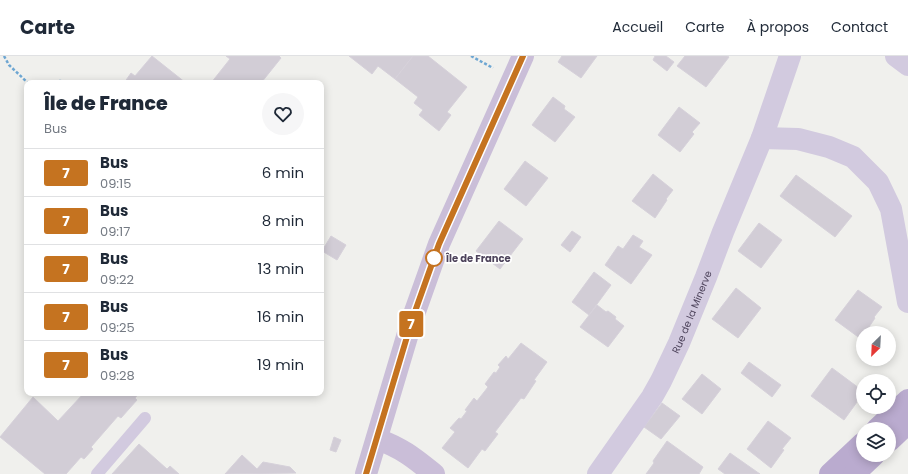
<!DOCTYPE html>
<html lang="fr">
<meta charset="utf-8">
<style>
:root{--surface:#fff;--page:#f6f6f7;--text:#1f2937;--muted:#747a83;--line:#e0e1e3}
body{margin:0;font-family:Poppins,sans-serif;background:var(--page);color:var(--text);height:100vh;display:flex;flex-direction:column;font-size:15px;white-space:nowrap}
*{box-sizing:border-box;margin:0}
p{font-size:13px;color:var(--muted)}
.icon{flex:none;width:22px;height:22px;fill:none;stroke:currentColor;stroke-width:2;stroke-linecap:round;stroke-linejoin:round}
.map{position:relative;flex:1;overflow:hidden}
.details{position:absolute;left:24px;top:24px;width:300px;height:316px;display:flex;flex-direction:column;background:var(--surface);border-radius:8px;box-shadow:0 2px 10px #0003}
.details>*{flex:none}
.badge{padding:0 8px;border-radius:3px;font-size:14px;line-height:26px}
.needle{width:26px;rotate:204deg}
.controls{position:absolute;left:856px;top:270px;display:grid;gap:8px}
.controls a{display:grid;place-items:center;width:40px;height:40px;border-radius:50%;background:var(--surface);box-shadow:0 2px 10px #0003;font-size:20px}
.map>.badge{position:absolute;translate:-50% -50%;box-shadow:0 0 0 2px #fff}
.round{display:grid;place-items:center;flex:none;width:42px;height:42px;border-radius:21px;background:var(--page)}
.headline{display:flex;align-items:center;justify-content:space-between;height:68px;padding:0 20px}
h1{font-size:19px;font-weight:800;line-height:30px}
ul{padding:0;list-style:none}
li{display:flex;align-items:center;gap:12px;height:48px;padding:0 20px;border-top:1px solid var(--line)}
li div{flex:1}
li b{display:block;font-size:15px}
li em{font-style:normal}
li .badge{min-width:44px;font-weight:700;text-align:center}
header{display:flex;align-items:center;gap:24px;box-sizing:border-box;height:56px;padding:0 20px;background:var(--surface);border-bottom:1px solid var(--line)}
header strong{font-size:19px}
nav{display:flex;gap:22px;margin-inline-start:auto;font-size:14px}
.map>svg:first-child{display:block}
.building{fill:#d2cdd6;stroke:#d6d1da}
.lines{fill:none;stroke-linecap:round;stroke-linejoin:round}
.path{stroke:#6da6d2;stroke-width:2.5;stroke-dasharray:3 2;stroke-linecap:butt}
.lane{stroke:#d2cadf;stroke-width:12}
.street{stroke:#d2cadf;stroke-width:22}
.secondary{stroke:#cabed8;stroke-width:22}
.primary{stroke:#baabcf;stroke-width:22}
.line-casing{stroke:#fff;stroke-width:9}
.line{stroke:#c57320;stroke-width:6}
.stop-dot{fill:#fff;stroke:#c57320;stroke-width:2}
.labels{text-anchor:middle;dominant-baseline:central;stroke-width:3.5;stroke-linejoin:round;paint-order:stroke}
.stop-label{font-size:10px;font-weight:bold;fill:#4e445c;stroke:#fff;text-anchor:start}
.street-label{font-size:10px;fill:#4e445c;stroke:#fff}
</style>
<header>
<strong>Carte</strong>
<nav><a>Accueil</a><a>Carte</a><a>À propos</a><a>Contact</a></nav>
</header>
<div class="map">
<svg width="908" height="418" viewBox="0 0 908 418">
<rect width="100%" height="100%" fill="#f0f0ed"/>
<g class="building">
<polygon points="152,0 186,27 124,27 131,17 135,20"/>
<polygon points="226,0 279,0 281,2 261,27 211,27 230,3"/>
<polygon points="349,0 413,0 395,23 378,10 372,18"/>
<polygon points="413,0 428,0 467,31 447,56 451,59 439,75 419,59 423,54 414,47 418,41 395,23"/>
<polygon points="562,0 597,0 581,22 558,6"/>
<polygon points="655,0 666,0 674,6 667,15 653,4"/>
<polygon points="685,0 727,0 729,1 706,31 677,10"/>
<polygon points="553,41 565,50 564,53 575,61 555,86 532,69"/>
<polygon points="679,51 700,67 692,76 694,78 680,96 658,79"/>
<polygon points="525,105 548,122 526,150 504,133"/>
<polygon points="653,118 673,134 666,143 667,144 655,162 632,145"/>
<polygon points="796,119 852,160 835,181 780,140"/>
<polygon points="499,165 523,183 500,213 476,195"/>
<polygon points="759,167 782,184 761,212 738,195"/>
<polygon points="572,175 581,181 570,196 561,189"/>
<polygon points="633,179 643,185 639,191 652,199 631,228 605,209 618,190 623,193"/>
<polygon points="331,180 346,189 337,204 322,195"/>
<polygon points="594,216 611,229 589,259 572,246"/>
<polygon points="736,232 761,252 738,282 712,263"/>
<polygon points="858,234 882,251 874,261 875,262 865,277 863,277 861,283 835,264"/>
<polygon points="597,249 606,256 608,255 616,261 615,263 624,270 608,291 580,271"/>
<polygon points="521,287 547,306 534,324 536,325 524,343 521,342 495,376 498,378 485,395 482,393 468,412 442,392 455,376 450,372 459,362 461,363 467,355 465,354 474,342 477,345 488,331 485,328 494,316 496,317 500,311 498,309 506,300 508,303"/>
<polygon points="749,306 781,329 772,341 741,317"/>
<polygon points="832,312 863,335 856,345 857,346 844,364 811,340"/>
<polygon points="702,318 721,333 702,358 682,343"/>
<polygon points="84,337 139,337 135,342 137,344 121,362 118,360 91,391 93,393 84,403 81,401 66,418 45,418 0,381 33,341 58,365"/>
<polygon points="662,347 680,360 661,383 644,371"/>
<polygon points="768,365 791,382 782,393 784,394 771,412 747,393"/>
<polygon points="334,381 341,384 336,396 330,394"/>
<polygon points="667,385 703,411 699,418 646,418 654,407 653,405"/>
<polygon points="139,388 167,413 170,410 179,418 112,418"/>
<polygon points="730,397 760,418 725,418 718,413"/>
<polygon points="242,399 257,413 263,406 290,411 296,417 225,418"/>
</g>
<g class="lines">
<g class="path">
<polyline points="4,0 9,9 28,27"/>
<polyline points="471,0 493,12"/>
<polyline points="54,27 60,25 86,27"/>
</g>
<polyline class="lane" points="97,418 145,362"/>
<g class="street">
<polyline points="896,0 908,9"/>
<polyline points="762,82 790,0"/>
<path id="s1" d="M 598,418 L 652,341 L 661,325 L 679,287 L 706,221 L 723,176 L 762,82 L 798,83 L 829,91 L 853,101 L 878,126 L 891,153 L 908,246"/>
</g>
<g class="secondary">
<path d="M 377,383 C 402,392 414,402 434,418"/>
<polyline points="366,418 412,264 439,188 523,0"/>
</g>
<g class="primary">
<polyline points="877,373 908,344"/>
<polyline points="889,385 908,367"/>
<polyline points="830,418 863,387"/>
<polyline points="854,418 874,399"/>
</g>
</g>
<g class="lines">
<g class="line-casing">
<polyline id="line" points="366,418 412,264 439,188 523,0"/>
</g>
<use href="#line" class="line"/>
</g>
<circle class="stop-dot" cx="434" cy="202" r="8"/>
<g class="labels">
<g class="stop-label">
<text x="446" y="202">Île de France</text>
</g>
<g class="street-label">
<text stroke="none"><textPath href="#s1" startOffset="188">Rue de la Minerve</textPath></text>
</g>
</g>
</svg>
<div class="controls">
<a><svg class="needle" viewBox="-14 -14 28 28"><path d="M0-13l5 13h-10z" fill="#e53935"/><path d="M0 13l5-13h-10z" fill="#747a83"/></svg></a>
<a><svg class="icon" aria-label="locate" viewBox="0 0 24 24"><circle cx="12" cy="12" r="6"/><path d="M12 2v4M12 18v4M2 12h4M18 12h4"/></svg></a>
<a><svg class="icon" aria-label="layers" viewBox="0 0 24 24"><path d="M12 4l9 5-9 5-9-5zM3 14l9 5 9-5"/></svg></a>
</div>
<b class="badge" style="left:411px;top:268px;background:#c57320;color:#fff">7</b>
<section class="details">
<div class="headline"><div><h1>Île de France</h1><p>Bus</p></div><a class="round"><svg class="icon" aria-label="heart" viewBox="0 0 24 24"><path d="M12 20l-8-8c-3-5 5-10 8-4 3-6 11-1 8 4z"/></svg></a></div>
<ul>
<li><span class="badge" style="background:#c57320;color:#fff">7</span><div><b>Bus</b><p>09:15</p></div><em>6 min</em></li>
<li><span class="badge" style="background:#c57320;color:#fff">7</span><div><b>Bus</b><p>09:17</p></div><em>8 min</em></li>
<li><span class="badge" style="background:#c57320;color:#fff">7</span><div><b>Bus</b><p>09:22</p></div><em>13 min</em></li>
<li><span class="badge" style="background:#c57320;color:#fff">7</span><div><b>Bus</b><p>09:25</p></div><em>16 min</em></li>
<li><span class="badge" style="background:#c57320;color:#fff">7</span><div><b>Bus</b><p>09:28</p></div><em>19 min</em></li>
</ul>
</section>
</div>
